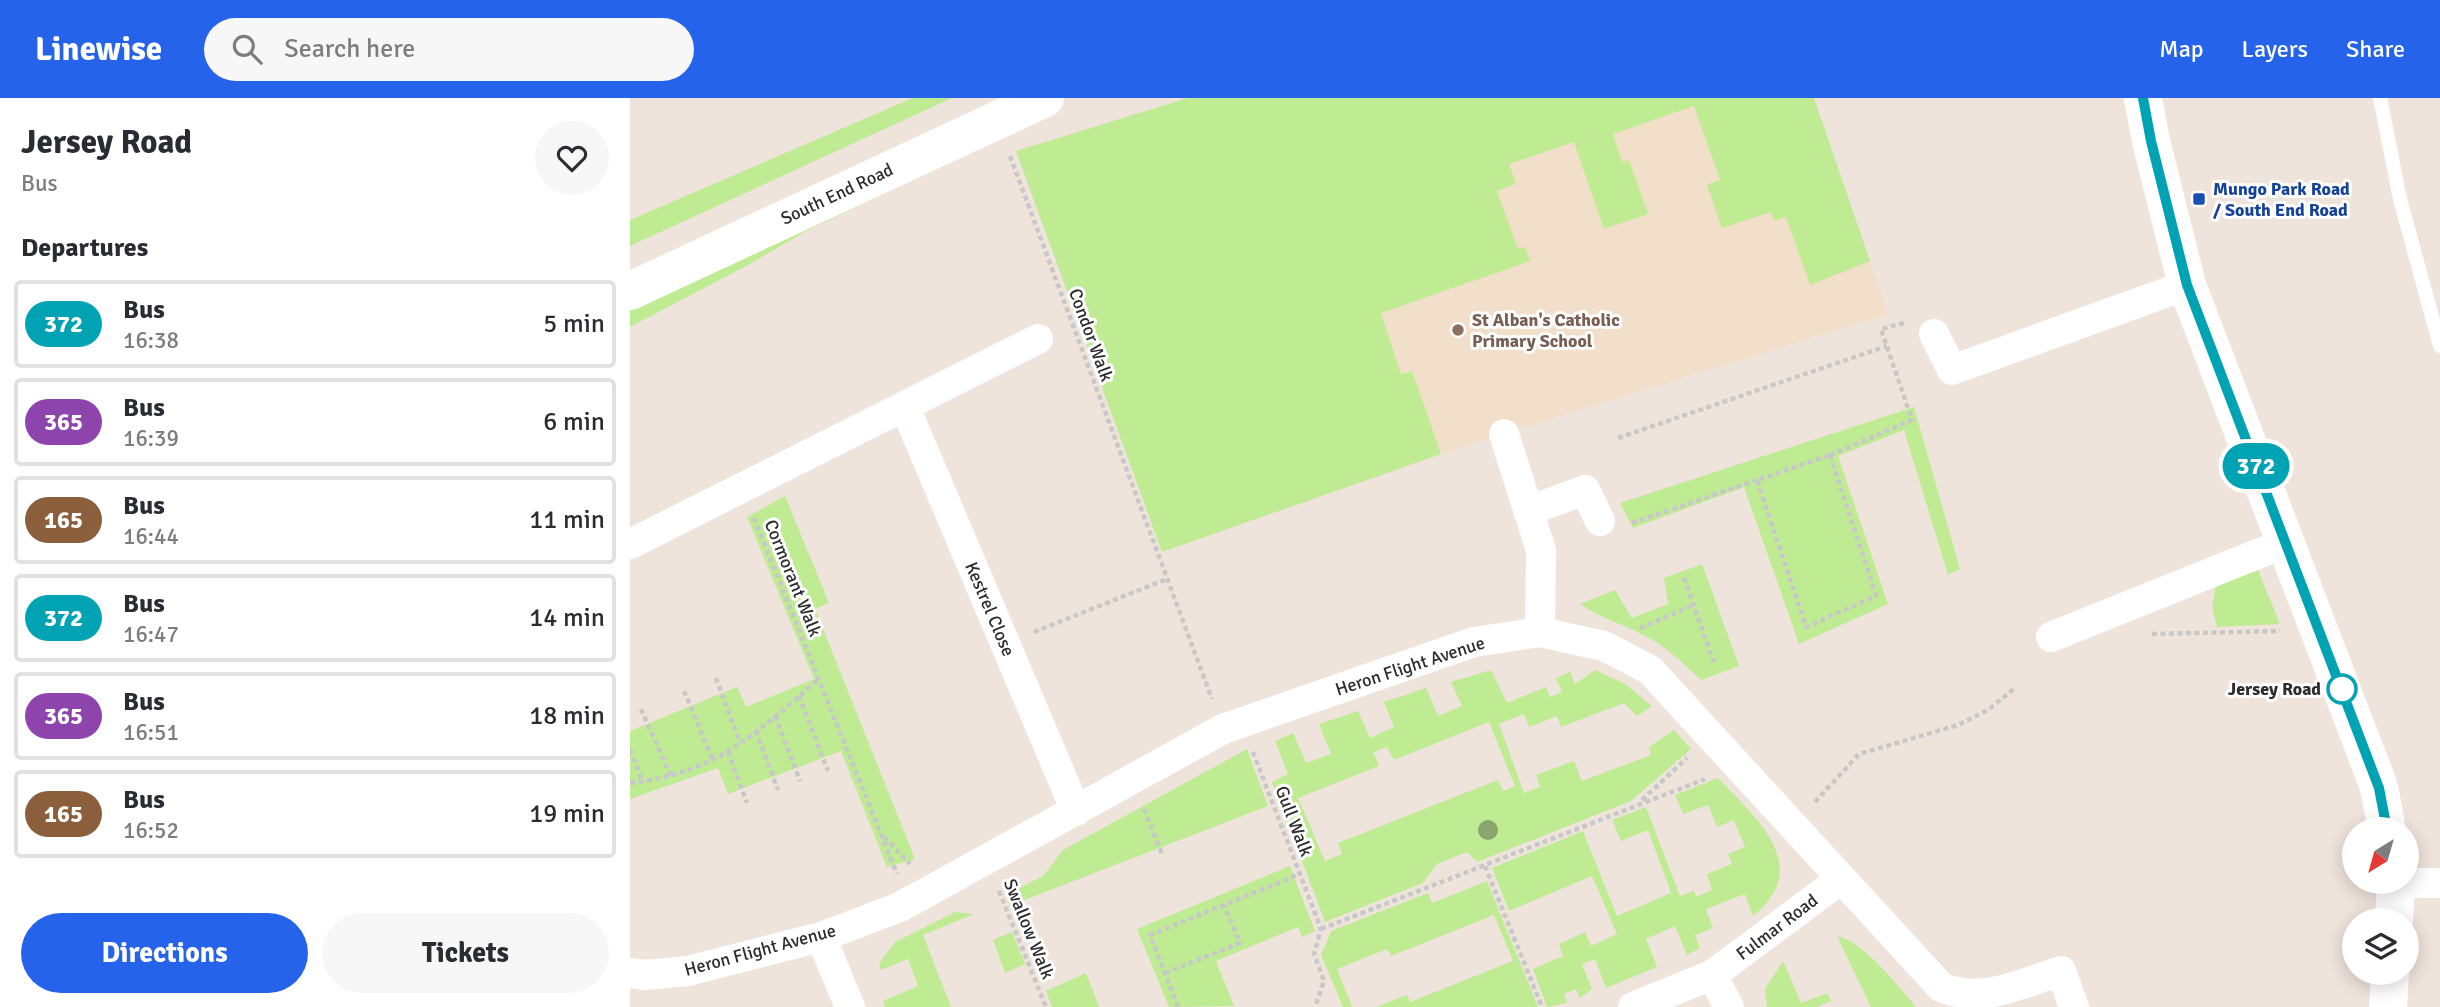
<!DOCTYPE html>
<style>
:root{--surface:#fff;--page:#f7f7f7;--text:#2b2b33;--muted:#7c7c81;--line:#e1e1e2;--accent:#2563eb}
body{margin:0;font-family:Signika,sans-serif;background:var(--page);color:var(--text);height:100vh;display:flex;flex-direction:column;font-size:26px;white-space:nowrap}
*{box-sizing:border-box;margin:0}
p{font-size:23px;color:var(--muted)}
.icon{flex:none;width:38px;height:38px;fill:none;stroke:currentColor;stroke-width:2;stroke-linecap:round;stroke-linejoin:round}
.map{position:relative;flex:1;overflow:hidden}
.drawer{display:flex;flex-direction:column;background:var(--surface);width:630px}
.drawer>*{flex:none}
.badge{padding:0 14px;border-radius:23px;font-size:24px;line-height:46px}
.needle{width:46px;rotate:217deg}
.controls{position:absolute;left:1712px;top:719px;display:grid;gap:14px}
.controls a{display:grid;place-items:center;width:77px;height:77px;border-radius:50%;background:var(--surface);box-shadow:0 4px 18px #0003;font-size:35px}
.map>.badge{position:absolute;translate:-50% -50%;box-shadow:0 0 0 4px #fff}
h2{padding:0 21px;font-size:26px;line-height:63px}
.round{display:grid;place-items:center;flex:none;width:74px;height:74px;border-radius:37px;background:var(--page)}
.overview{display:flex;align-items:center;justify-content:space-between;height:119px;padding:0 21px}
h1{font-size:33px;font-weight:700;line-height:52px}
.primary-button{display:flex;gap:14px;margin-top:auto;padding:14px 21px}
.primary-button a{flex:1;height:80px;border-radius:42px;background:var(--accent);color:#fff;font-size:28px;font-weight:700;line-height:80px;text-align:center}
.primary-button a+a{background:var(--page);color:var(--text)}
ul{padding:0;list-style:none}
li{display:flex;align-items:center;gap:21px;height:88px;margin:0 14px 10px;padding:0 7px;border:4px solid var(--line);border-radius:7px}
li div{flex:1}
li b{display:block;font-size:26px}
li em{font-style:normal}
li .badge{min-width:77px;font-weight:700;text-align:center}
header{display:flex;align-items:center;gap:42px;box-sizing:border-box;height:98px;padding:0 35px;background:var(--accent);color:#fff}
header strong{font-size:33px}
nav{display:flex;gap:38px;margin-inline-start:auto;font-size:24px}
.search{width:490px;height:63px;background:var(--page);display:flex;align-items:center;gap:18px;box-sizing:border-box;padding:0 24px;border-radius:38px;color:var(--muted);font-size:26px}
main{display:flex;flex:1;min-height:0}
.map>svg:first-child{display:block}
.education{fill:#f2dfca}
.green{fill:#bfeb93;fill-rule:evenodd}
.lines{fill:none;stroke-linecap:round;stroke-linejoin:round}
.path{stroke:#c8c8c8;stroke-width:4.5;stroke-dasharray:5 3.5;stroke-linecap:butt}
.lane{stroke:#fff;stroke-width:14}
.street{stroke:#fff;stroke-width:30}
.secondary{stroke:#fff;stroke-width:38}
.tree{fill:#89a56d}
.line-casing{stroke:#fff;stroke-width:16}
.line{stroke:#00a3b4;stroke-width:10}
.transit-dot{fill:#1a4fb4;stroke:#fff;stroke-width:2.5}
.education-dot{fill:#8d6e63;stroke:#fff;stroke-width:2.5}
.stop-dot{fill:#fff;stroke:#00a3b4;stroke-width:3.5}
.labels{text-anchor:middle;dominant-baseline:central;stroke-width:6;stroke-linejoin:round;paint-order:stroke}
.transit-label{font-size:18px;font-weight:bold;fill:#164399;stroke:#fff;text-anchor:start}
.street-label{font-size:18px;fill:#2c2c2c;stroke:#fff}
.education-label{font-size:18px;font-weight:bold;fill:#785e54;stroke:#fff;text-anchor:start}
.stop-label{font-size:18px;font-weight:bold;fill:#2c2c2c;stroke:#fff;text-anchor:end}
</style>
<header>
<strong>Linewise</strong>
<div class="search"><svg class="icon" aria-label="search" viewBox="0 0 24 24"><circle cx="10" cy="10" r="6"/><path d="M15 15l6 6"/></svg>Search here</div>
<nav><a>Map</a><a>Layers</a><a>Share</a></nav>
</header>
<main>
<section class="drawer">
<div class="overview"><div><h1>Jersey Road</h1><p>Bus</p></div><a class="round"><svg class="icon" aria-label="heart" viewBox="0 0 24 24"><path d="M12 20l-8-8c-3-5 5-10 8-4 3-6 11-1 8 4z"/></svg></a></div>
<h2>Departures</h2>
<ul>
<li><span class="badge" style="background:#00a3b4;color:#fff">372</span><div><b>Bus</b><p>16:38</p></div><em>5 min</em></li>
<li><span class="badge" style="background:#8e44ad;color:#fff">365</span><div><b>Bus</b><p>16:39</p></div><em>6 min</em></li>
<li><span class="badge" style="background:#8b5e3c;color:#fff">165</span><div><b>Bus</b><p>16:44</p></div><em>11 min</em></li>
<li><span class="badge" style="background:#00a3b4;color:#fff">372</span><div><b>Bus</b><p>16:47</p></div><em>14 min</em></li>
<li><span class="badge" style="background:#8e44ad;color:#fff">365</span><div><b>Bus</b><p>16:51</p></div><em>18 min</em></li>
<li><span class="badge" style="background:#8b5e3c;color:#fff">165</span><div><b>Bus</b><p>16:52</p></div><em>19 min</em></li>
</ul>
<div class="primary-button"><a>Directions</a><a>Tickets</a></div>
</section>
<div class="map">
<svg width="1810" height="909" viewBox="0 0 1810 909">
<rect width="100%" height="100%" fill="#efe4dc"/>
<polygon class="education" points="558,0 1184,0 1258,216 847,344 532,454 386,53"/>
<g class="green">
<polygon points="283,0 322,0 0,148 0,122"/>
<polygon points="558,0 1184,0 1240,163 1180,187 1156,119 1144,123 1141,114 1092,130 1077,87 1090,82 1064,8 983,36 992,64 999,62 1018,116 974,131 944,44 879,66 886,86 867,93 888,151 895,149 900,163 751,215 771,276 782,273 811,356 532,454 386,53"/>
<polygon points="376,38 178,132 118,167 0,229 0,211"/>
<polygon points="1284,309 1330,471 1318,477 1274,332 1208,358 1258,506 1169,546 1114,389 1003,430 990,405"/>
<polygon points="155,398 199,505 185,511 285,761 257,769 211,653 98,696 88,670 0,701 0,633 107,589 116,609 184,581 117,419"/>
<path d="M 1072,466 L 1109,568 L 1071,582 C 1055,567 1039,551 1019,540 C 997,527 971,521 950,506 L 985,492 L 1002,520 L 1038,506 L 1034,480 Z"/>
<polygon points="1628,472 1650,526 1587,529 1582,509 1586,488"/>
<path d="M 861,572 L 877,605 L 916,589 L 920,599 L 932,594 L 926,580 L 940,574 L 945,586 L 965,572 L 995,586 L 1022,608 L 1007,618 L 994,605 L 931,629 L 927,618 L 899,629 L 894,616 L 869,626 L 894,695 L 910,689 L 906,677 L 944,663 L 952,683 L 1021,657 L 1019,649 L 1044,632 L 1061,651 L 1001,703 L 847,764 L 837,754 L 807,766 L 793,785 L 695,824 L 642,684 L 658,676 L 645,643 L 663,635 L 676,665 L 701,656 L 689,626 L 728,613 L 740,640 L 764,629 L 754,604 L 796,590 L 808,618 L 832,608 L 821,584 ZM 859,624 L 885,688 L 873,693 L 868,682 L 708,745 L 712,756 L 695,763 L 668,700 L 749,668 L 743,654 L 757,649 L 764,662 Z"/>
<polygon points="617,651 638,708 379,808 376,797 413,778 433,752"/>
<path d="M 1088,680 C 1127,721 1184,769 1123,818 L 1115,796 L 1076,811 L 1083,830 L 1065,837 L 1070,850 L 1057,857 L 1045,828 L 1016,841 L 1027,869 L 976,890 L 965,861 L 952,866 L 962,891 L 950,900 L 946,891 L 934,896 L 937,905 L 917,909 L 903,871 L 933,858 L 929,846 L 955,834 L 961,848 L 987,836 L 962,778 L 879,813 L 862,770 L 953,733 L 987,818 L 1041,795 L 1018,732 L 991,743 L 982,722 L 1016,709 L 1050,798 L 1064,793 L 1066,799 L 1082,792 L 1077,776 L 1102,766 L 1098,756 L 1115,749 L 1104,722 L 1087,729 L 1078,707 L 1053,716 L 1045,697 Z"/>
<polygon points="660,768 685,833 672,839 668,829 586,863 604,908 539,909 507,831"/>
<polygon points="857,783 908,909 746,909 777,897 780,904 883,863 864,817 761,858 757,851 707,871 722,909 713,909 691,857 701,833 798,795 802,805"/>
<polygon points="325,814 344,816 293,837 321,909 255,909 253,903 288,888 278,861 251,872 249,866 265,844"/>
<polygon points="382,834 395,866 375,875 363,842"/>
<path d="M 1207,838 C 1232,842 1269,889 1286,909 L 1241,909 Z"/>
<polygon points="1153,863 1171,905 1197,895 1201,903 1187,909 1137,909 1135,891"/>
<polygon points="456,875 469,909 422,909 416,893"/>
</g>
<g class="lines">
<g class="path">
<polyline points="380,58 582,601"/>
<polyline points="988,340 1257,248"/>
<polygon points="1200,357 1246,498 1176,529 1127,382"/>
<polyline points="1200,357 1282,322 1251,231 1274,225"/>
<polyline points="124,420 267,776"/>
<polyline points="1002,425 1127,382"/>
<polyline points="1054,480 1084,565"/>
<polyline points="1010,530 1064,507"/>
<polyline points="404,534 537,481"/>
<polyline points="1522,536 1650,533"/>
<polyline points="86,580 110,645"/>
<polyline points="54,593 83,663"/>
<polyline points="169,598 198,673"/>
<polyline points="11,611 41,679"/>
<polyline points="145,618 170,683"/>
<polyline points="126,633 148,692"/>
<polyline points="0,652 13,684"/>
<polyline points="98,654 117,705"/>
<polyline points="623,654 691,831 684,856 694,883 685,909"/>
<path d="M 0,685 C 87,675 125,636 189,581"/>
<polyline points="1012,702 1057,660"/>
<polyline points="1185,704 1229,656 1328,627 1358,612 1385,590"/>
<polyline points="514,711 532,756"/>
<polyline points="254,739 280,766"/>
<polyline points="855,768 912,909"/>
<polyline points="369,793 416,909"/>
<polyline points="691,831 1075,681"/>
<polyline points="535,875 610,845 594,807"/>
<polyline points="548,909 520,837 670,776"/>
</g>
<polyline class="lane" points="1750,0 1770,101 1810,248"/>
<g class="street">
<polyline points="1304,236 1322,272 1557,187"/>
<polyline points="275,309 446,713"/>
<polyline points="874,336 911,452 910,534"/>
<polyline points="898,413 955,392 970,423"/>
<polyline points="0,446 408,241"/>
<polyline points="1421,539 1655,445"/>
<polyline points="1766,785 1810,785"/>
<polyline points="191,839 220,909"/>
<path d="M 0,875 L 16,877 L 58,873 L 191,839 L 270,809 L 593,631 L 844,544 L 910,534 L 974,548 L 1020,572 L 1311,889 C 1351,907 1392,885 1431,873 L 1444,909"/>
<polyline points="1082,877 1099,909"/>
<polyline points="1003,909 1082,877 1211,781"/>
</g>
<g class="secondary">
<polyline points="1513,0 1521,43 1557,187 1749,689 1757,732"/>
<polyline points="0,193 415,0"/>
<polyline points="1764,822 1766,784"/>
<polyline points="1758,909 1760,875"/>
</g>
</g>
<circle class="tree" cx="858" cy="732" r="10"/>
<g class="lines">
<g class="line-casing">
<polyline id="line" points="1513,0 1521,43 1557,187 1749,690 1757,732"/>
</g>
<use href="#line" class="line"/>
</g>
<rect class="transit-dot" x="1562" y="94" width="14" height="14" rx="3.5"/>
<circle class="education-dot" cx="828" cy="232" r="7"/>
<circle class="stop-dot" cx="1712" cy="591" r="14"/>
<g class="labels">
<g class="transit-label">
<text x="1583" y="91">Mungo Park Road<tspan x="1583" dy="21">/ South End Road</tspan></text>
</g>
<g class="street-label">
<text transform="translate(207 96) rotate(-25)">South End Road</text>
<text transform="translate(461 237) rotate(70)">Condor Walk</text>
<text transform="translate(163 480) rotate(68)">Cormorant Walk</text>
<text transform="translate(360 511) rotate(67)">Kestrel Close</text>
<text transform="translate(780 568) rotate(-18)">Heron Flight Avenue</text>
<text transform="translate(664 723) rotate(69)">Gull Walk</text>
<text transform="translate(1147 829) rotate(-37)">Fulmar Road</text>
<text transform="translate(399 831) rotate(68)">Swallow Walk</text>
<text transform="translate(130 852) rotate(-15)">Heron Flight Avenue</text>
</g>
<g class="education-label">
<text x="842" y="222">St Alban's Catholic<tspan x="842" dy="21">Primary School</tspan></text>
</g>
<g class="stop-label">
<text x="1691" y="591">Jersey Road</text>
</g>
</g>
</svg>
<div class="controls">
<a><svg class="needle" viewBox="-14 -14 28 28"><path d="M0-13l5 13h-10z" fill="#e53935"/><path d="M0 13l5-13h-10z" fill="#7c7c81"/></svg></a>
<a><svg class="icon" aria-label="layers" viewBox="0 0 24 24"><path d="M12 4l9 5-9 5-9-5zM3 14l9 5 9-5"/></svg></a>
</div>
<b class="badge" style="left:1626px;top:368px;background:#00a3b4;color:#fff">372</b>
</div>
</main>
